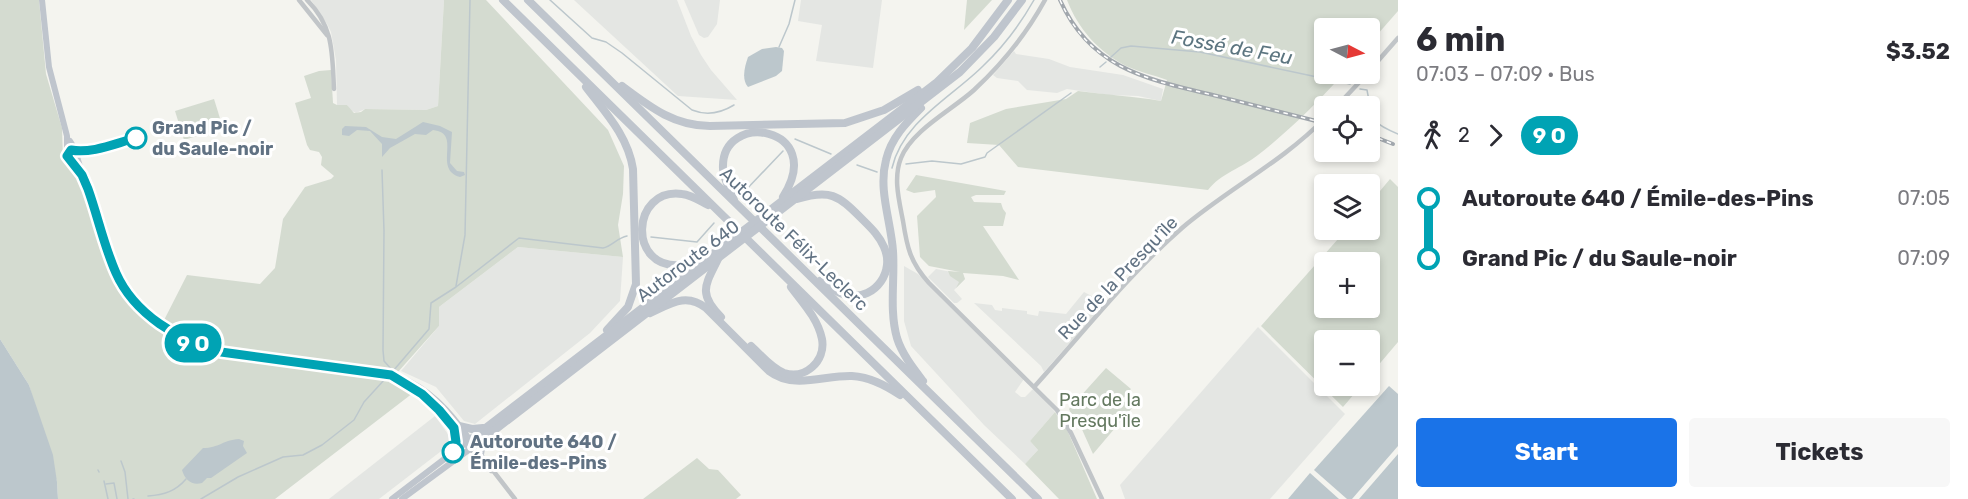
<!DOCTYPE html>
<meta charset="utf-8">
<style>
:root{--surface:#fff;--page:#f7f7f7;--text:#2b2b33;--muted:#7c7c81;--accent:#1a73e8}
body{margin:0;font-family:Rubik,sans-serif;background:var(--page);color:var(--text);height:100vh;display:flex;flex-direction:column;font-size:22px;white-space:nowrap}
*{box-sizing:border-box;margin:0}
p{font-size:20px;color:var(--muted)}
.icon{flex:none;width:33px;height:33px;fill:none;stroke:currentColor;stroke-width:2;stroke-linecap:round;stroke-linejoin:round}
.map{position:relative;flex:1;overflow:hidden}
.details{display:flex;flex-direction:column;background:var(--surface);width:570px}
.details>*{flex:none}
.badge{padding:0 12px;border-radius:20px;font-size:21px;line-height:39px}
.needle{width:39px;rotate:96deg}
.fabs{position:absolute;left:1314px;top:18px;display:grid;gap:12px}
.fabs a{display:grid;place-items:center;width:66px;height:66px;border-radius:6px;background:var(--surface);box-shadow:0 3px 9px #0003;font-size:30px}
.map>.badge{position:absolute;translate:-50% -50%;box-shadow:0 0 0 3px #fff}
.legs{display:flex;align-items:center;gap:9px;height:66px;padding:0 18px;font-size:20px}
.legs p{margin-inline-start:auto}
.head{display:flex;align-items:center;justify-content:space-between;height:102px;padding:0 18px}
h1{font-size:33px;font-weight:700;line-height:45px}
.primary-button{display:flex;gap:12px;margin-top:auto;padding:12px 18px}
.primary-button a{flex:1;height:69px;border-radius:6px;background:var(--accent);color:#fff;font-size:24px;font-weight:700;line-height:69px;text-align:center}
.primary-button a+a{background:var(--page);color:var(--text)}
ul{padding:0 18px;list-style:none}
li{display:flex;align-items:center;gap:21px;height:60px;font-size:22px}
li i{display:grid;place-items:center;width:9px;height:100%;margin:0 8px;background:currentColor}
li i::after{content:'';width:15px;height:15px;margin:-8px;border:4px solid;border-radius:50%;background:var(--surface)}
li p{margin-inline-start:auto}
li:first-child i{background:linear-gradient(#0000 50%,currentColor 0)}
li:last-child i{background:linear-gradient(currentColor 50%,#0000 0)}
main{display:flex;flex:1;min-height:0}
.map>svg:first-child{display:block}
.built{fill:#e4e6e3}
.green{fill:#d4dbd0;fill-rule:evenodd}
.water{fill:#bcc7cc}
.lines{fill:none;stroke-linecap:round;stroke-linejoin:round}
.stream{stroke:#bcc7cc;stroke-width:1.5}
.minor{stroke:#c1c5c8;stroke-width:4.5}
.major{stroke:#bfc5cd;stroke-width:6}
.highway{stroke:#bfc5cd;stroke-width:8}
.rail-casing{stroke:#a1a7ad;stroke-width:4}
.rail{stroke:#fff;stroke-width:1.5;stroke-dasharray:4.5;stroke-linecap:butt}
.line-1-casing{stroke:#fff;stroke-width:14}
.line-1{stroke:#00a3b4;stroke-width:9}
.stop-1-dot{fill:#fff;stroke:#00a3b4;stroke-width:3}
.labels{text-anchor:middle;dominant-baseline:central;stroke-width:6;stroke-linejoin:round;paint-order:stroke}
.stop-label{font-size:18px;font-weight:bold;fill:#617283;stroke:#fff;text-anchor:start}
.street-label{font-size:18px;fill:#617283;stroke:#fff}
.park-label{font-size:18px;fill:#647960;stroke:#fff}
.water-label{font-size:20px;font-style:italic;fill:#5c7580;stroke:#fff}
</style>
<main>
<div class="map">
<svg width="1398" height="499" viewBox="0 0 1398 499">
<rect width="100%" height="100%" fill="#f4f4ef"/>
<g class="built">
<polygon points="311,0 444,0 438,106 426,110 365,109 356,113 350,110 347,105 337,105 336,60 331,32 327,24"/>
<polygon points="574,0 677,0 691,36 701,55 711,70 737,100 678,96"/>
<polygon points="684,0 720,0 717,24 708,37 704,38 699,35"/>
<polygon points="801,0 882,0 873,68 816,61 822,25 798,21"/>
<polygon points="1014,51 1016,54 1049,59 1070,67 1123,75 1163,89 1161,101 1138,96 1109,95 1067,89 1057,93 1027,90 1018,81 997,78 993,75"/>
<polygon points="518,247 623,257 620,301 590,333 475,424 464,421 436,387 401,371 439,326 439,307"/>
<polygon points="904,266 918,274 1024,379 1015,392 1021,397 1025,397 1034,388 1055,412 1030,441 1038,450 1025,464 984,425 911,346 904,321"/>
<polygon points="936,269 962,274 965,279 954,290 962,299 957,303 954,303 928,277"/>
<polygon points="1084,292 1105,303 1044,372 1041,366 974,303 992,305 995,310 1002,311 1002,308 1027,311 1027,314 1038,316 1039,311 1066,314"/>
<polygon points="1258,327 1345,414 1270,499 1125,499 1120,485"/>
<polygon points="435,416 450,437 449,445 379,499 329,499"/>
</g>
<g class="green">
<path d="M 0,0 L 39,0 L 46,74 L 62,128 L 63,160 L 67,165 L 72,167 C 99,206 99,257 126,296 C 134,309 148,318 160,328 L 187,275 L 260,284 L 275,268 L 283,219 L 305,187 L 331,179 L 334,176 L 321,165 L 322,157 L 319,152 L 310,150 L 307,145 L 295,103 L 311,98 L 304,76 L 319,71 L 331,70 L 333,103 L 337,105 L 347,105 L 354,113 L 361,112 L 365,109 L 426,110 L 438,106 L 444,0 L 486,0 L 608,130 L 624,166 L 623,194 L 618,225 L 623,257 L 518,247 L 439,307 L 439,326 L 389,382 L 413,393 L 275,499 L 58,499 L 57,482 L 29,385 L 0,339 Z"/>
<polygon points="967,0 992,0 964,30"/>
<path d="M 1067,0 L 1398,0 L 1398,11 L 1370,43 L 1370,28 L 1324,28 L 1324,74 L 1343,74 C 1317,103 1289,131 1258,155 C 1242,168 1221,173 1208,190 L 1018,167 L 999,145 L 967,143 L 970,123 L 1006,109 L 1066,99 L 1078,91 C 1106,95 1134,96 1161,101 L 1167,80 C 1154,75 1139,72 1126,66 C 1099,52 1078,29 1067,0 Z"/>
<polygon points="214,99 223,128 184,140 175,111"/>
<polygon points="916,175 1006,191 1004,195 976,195 971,197 974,202 1001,203 1003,209 1006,213 1003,226 983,226 1019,280 1003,276 963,273 965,279 956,288 959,282 950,276 948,271 960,272 929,266 920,257 917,216 936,197 935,190 914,193 906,190"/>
<path d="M 1390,179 L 1398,187 L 1398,342 L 1370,375 L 1370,340 L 1324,340 L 1324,386 L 1361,386 L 1343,407 L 1261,326 L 1346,230 L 1370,230 L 1370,203 ZM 1324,262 L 1370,262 L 1370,308 L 1324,308 Z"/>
<polygon points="1106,368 1131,389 1122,400 1132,408 1093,454 1080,425 1074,420 1069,409"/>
<polygon points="1055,412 1068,432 1097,499 1059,499 1025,464 1038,450 1030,441"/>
<polygon points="697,458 709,469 718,470 741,495 736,499 643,499"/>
</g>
<g class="water">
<path d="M 776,47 L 782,48 L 784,51 L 782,71 L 776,76 L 748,87 C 741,79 745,66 748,57 L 762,49 Z"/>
<path d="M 423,122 L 440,126 L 452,132 L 450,163 L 457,171 L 464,172 L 465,175 L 460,177 C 432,169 463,133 433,130 L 426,135 L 415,134 L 390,148 L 382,157 L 382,144 L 370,131 L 357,130 L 349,136 L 342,135 L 342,129 L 345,126 L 366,127 L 382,137 L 396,139 Z"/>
<polygon points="0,339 29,385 53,455 57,482 58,499 0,499"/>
<polygon points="1389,386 1398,394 1398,446 1352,499 1347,499 1314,470"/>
<path d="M 239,439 L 244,441 L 243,446 L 247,453 L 211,478 L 207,478 L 202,483 C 192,486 185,480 182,470 L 203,448 C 219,448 223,440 239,439 Z"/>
<polygon points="1398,454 1398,499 1359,499"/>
<polygon points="1310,473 1339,499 1288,499"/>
</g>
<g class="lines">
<g class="stream">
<path d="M 550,0 L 592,38 L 606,42 L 622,53 L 692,110 C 707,116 721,113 734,105"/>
<polyline points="779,47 789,24 795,0"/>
<polyline points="1111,57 1121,48 1131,46 1200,52 1350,84"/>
<polyline points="1100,67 1106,62"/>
<path d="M 1360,89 L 1367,90 C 1373,120 1369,122 1398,134"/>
<polyline points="795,139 831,154"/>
<polyline points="906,164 932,161 961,164 985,157 987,153 1071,93"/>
<polyline points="857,165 877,172"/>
<path d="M 892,168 C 903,121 952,97 983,66 C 1002,48 1021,23 1034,0"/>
<path d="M 382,170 L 384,231 L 383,350 L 384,361 L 393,371 L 429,329 L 431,303 L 456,287 L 519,238 L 603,248 C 612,246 617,238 627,236"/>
<polyline points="743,193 783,151"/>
<polyline points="651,237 697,242 714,223"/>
<polyline points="456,286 465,235 470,0"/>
<polyline points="121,461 125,472 128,499"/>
<polyline points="98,470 99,472"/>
<polyline points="104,481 108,499"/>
<polyline points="106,484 114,483 117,499"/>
<path d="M 148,496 C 164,495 176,491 186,479"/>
<polyline points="133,499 134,499"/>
<polyline points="201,499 238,477 283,457 303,455 322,445 354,420 364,402 385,379"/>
</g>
<g class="minor">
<polyline points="299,0 327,35"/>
<path d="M 307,0 C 334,27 332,53 334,89"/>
<path d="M 1045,0 C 1027,33 1002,64 974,90 C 952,110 912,130 901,158 C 893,178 899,200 903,221 C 907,247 910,262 929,283 L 1057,410 L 1071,433 L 1102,499"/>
<polyline points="1370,70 1398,38"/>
<polyline points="1337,106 1367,74"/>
<path d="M 1035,386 C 1083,333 1128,275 1182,228 C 1228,189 1282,162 1324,119"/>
<polyline points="474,446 515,499"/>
<polyline points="470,449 491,471"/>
</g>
<g class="major">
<polyline points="42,0 49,67 67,136 67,157 79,171"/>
<polyline points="70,141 78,154 77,161"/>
<path d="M 78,160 C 83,177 90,194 96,211 C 104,237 109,266 124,288 C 173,360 266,359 344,368 C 366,371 390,372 410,382 C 438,396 457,421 474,446 L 402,499"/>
<path d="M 403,383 C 432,398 451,423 470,449"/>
<polyline points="453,452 456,441 454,430"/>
<polyline points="392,499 468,441"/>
</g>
<g class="highway">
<polyline points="503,0 1012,499"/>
<polyline points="528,0 1038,499"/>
<path d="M 622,86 C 650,107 674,126 710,126 L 845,123 L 884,110 L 918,90"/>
<path d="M 586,87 C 605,112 628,136 633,169 L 636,284 L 628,307 L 607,330"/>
<path d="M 921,108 C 906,123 891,138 886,160 C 878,190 891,221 893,251 C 895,279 889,310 897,338 C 902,354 913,368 923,381"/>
<path d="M 797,199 C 830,189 838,195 861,218 C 870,227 879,235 884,247 C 895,271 876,299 849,296 C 838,294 829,287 820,281"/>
<path d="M 734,200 C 730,190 724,180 723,169 C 720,109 828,126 783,197"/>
<path d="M 704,258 C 696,261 689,265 681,265 C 627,270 631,187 682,194 C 692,195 700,201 708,205"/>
<path d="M 718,259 C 706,284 697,293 721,317"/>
<path d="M 650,313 C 670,304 686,292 706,308 L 769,371 C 794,390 824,375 852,376 C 870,377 885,385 900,395"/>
<path d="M 751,346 C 761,355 771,368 784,373 C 805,380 826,361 822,339 C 818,319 803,303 791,287"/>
<polyline points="459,426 472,429 483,428"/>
<polyline points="470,440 936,83 972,48 1008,0"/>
<polyline points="474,446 960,72 994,37 1022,0"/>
<polyline points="480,454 483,439"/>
</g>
<g class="rail-casing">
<g id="rail">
<path d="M 1060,0 C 1091,70 1150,80 1217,96 C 1253,105 1289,114 1324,123"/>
<polyline points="1370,135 1393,144"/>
</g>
</g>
<use href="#rail" class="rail"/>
</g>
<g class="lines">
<g class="line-1-casing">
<path id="line-1" d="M 136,138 C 116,143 92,154 71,150 L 67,156 L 82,175 L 88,189 C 98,217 104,246 116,273 C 134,314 179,341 221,352 L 391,375 L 422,394 L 439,410 L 454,428 L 456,442 L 453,452"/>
</g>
<use href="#line-1" class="line-1"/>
</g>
<g class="stop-1-dot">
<circle cx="136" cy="138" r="10"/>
<circle cx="453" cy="452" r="10"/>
</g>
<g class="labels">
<g class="stop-label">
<text x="152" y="128">Grand Pic /<tspan x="152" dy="21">du Saule-noir</tspan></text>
<text x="470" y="442">Autoroute 640 /<tspan x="470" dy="21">Émile-des-Pins</tspan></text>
</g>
<g class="street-label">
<text transform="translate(794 239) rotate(44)">Autoroute Félix-Leclerc</text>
<text transform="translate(688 261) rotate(-37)">Autoroute 640</text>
<text transform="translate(1118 278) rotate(-46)">Rue de la Presqu'île</text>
</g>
<g class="park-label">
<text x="1100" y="400">Parc de la<tspan x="1100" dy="21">Presqu'île</tspan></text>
</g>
<g class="water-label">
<text transform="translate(1232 47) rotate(10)">Fossé de Feu</text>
</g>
</g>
</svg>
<div class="fabs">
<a><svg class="needle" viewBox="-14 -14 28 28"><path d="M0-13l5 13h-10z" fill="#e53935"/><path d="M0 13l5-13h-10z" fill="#7c7c81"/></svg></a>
<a><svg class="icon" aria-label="locate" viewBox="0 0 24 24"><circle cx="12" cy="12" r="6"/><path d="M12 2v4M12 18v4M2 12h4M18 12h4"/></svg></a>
<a><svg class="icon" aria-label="layers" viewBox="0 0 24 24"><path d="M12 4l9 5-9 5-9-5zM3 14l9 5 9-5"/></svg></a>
<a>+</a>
<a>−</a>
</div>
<b class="badge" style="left:193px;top:343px;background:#00a3b4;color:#fff">9 O</b>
</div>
<section class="details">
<div class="head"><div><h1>6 min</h1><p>07:03 – 07:09 · Bus</p></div><b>$3.52</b></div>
<div class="legs"><svg class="icon" aria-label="walk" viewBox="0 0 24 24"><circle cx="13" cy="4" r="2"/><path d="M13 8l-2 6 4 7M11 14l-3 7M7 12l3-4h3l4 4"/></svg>2<svg class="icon" aria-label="forward" viewBox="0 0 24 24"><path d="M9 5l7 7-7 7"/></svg><b class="badge" style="background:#00a3b4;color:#fff">9 O</b></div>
<ul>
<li><i style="color:#00a3b4"></i><b>Autoroute 640 / Émile-des-Pins</b><p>07:05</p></li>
<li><i style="color:#00a3b4"></i><b>Grand Pic / du Saule-noir</b><p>07:09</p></li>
</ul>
<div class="primary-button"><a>Start</a><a>Tickets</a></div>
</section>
</main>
